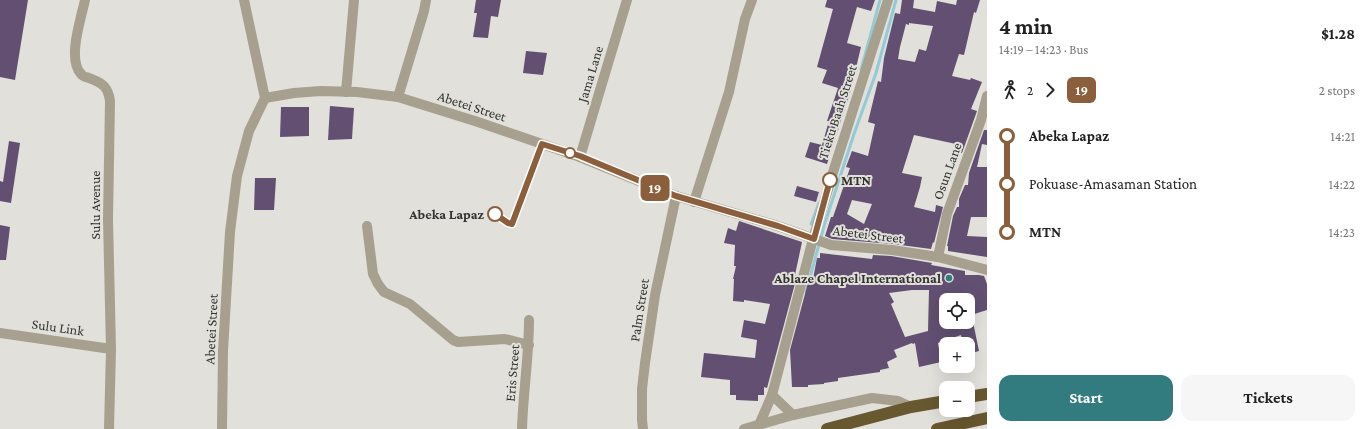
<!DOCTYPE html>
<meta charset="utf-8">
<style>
:root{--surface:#fff;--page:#f6f6f6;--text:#222;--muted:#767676;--accent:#327b7e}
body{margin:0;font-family:"Crimson Pro",serif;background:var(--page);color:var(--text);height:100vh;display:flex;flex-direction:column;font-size:15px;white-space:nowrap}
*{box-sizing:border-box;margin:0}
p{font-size:13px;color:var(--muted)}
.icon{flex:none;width:22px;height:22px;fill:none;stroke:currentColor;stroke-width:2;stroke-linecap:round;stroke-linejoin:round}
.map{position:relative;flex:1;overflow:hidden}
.details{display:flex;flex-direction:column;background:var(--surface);width:380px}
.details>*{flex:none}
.badge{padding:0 8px;border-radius:6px;font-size:14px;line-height:26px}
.tools{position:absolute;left:939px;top:293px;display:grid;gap:8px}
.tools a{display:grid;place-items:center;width:36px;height:36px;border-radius:8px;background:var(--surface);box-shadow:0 4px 16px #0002;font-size:20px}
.map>.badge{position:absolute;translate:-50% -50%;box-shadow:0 0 0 2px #fff}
.legs{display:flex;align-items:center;gap:6px;height:44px;padding:0 12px;font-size:13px}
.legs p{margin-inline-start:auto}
.summary{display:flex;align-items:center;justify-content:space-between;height:68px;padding:0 12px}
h1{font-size:22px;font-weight:700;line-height:30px}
.primary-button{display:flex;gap:8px;margin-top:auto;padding:8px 12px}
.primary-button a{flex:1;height:46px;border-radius:12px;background:var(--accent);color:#fff;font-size:16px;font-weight:700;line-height:46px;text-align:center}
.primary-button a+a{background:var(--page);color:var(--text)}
ul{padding:0 12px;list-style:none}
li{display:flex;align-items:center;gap:14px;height:48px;font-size:15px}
li i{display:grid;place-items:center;width:6px;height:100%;margin:0 5px;background:currentColor}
li i::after{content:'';width:10px;height:10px;margin:-5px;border:3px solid;border-radius:50%;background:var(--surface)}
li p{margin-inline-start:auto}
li:first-child i{background:linear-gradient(#0000 50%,currentColor 0)}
li:last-child i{background:linear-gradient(currentColor 50%,#0000 0)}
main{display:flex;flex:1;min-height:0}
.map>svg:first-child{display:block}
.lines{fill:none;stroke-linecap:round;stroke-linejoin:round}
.stream{stroke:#92cad7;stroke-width:3}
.building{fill:#624f72;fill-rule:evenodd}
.minor{stroke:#a8a08e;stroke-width:10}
.highway{stroke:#685830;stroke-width:12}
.line-1-casing{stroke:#fff;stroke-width:9}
.line-1{stroke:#8b5e3c;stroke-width:6}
.stop-1-dot{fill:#fff;stroke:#8b5e3c;stroke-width:2}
.poi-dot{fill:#327b7e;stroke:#e1e0db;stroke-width:1.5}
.labels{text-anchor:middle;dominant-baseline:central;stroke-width:4;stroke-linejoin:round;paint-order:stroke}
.street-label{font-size:14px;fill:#323230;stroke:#e1e0db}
.stop-label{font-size:14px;font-weight:bold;fill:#323230;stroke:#e1e0db;text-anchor:start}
.poi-label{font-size:14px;font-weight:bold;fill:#323230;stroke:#e1e0db;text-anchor:end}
</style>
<main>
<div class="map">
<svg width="987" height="429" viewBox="0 0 987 429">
<rect width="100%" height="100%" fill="#e1e0db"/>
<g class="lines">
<g class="stream">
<polyline points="861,70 880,0"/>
<polyline points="811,224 819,203"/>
<polyline points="806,292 824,226 854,134 876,73 896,0"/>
</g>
</g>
<g class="building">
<polygon points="0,0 28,0 15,80 0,77"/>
<polygon points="476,0 501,0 498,17 491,16 488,38 473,37 477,13 474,13"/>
<polygon points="827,0 875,0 871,11 857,7 855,14 847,43 861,47 850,93 827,164 805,157 810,142 822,145 829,121 827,121 838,88 822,83 827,70 817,67 833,9 825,7"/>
<path d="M 902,0 L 914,0 L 913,8 L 935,12 L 937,1 L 956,5 L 957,0 L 980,0 L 976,13 L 974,12 L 964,55 L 959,54 L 952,76 L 970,80 L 971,78 L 982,82 L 971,109 L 977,111 L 962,153 L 954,152 L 956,144 L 914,135 L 902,173 L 922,177 L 920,187 L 914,207 L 935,212 L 936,205 L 943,207 L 934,243 L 933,242 L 931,249 L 893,244 L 832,239 L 825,236 L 831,217 L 833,217 L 850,168 L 846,167 L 852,151 L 868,156 L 875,124 L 868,122 L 878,81 L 881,82 L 884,58 L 895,13 L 900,14 ZM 909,23 L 933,26 L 926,51 L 919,49 L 915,62 L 898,59 L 900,47 L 906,24 L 909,25 ZM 852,200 L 872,204 L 864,224 L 847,214 Z"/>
<polygon points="526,51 547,53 543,75 523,73"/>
<polygon points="330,106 354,108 352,139 328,140"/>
<polygon points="281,107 309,107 309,136 280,137"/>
<polygon points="984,130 987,130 987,145 982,144 977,167 987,167 987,217 971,217 967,236 987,237 987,257 948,251 948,246 947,246 953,216 957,207 959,207 959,199 965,185 968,185 969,173"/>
<polygon points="9,141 20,143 11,203 0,201 0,181 3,182"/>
<polygon points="255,178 276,178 274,210 254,210"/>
<polygon points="797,186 819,192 816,202 794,196"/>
<polygon points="739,221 802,242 795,275 797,276 767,388 764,387 764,395 758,395 758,401 736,400 736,395 730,395 730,380 701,377 704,353 755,358 757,340 741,337 744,320 765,324 770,304 744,300 744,302 733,301 734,279 733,279 736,266 734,266 735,245 724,243 728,228 736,231"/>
<polygon points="0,225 10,227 6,260 0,260"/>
<path d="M 820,253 L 872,259 L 873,255 L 891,256 L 932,263 L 931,265 L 965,271 L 965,275 L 979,275 L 984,276 L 987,284 L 987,310 L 968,316 L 968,300 L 946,300 L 946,322 L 973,322 L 979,351 L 968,354 L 968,344 L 963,344 L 961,335 L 938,343 L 941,362 L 919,367 L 915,343 L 913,344 L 912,343 L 894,350 L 897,357 L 887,362 L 889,368 L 880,370 L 880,372 L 838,378 L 838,381 L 824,383 L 824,384 L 808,385 L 808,387 L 792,387 L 790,350 L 809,279 L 813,279 L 817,258 L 820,258 ZM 912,290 L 929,290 L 928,331 L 905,337 L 891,304 L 894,302 L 889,293 Z"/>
</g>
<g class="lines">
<g class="minor">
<path d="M 85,0 C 81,19 67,59 81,74 C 83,77 86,77 89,78 C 103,83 108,87 110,101 L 108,219 L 111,349 L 109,429"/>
<polyline points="244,0 265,98"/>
<polyline points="346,92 354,0"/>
<polyline points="398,97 424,11 426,0"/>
<polyline points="265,98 294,93 321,91 357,92 398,97 478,122 580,157 676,196 778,226 831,245 892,250 938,257 987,270"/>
<polyline points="580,157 627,0"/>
<polyline points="694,202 729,92 745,19 752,0"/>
<polyline points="367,226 373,274 378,284 384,292 410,304 453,340 458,342 505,339 529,345"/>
<polyline points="938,257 947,214 981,120 987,96"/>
<polyline points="0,333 111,349"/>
<polyline points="772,395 793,415"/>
<polyline points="759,425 772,395 813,239 835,166 888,0"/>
<polyline points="222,429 223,351 230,232 237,176 249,131 265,98"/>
<path d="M 522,429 C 523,393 529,357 529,320"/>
<polyline points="643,429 642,420 642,389 645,363 655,295 676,196"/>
<polyline points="744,429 793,415 872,398 898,401 911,407"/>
</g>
<g class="highway">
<polyline points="968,397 987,394"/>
<polyline points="827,429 911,407 946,401"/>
<polyline points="937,429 987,418"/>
</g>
</g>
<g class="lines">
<g class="line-1-casing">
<polyline id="line-1" points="495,214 508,223 512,224 542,144 580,156 676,196 778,226 814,239 830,180"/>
</g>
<use href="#line-1" class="line-1"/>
</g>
<g class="stop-1-dot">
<circle cx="570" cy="153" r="5"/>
<circle cx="830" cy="180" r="7"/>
<circle cx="495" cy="214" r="7"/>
</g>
<circle class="poi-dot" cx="949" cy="278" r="4"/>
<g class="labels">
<g class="street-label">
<text transform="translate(590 74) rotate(-73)">Jama Lane</text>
<text transform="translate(472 106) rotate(18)">Abetei Street</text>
<text transform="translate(837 112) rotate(-72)">Tieku Baah Street</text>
<text transform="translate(947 171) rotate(-70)">Osun Lane</text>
<text transform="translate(95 205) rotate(-90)">Sulu Avenue</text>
<text transform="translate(868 234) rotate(7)">Abetei Street</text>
<text transform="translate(639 310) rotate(-81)">Palm Street</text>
<text transform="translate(58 327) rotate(8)">Sulu Link</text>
<text transform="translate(211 329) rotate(-87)">Abetei Street</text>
<text transform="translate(512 373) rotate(-85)">Eris Street</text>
</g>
<g class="stop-label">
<text x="841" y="180">MTN</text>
<text x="484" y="214" text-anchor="end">Abeka Lapaz</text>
</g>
<g class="poi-label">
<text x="941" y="278">Ablaze Chapel International</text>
</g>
</g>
</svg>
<div class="tools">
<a><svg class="icon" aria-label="locate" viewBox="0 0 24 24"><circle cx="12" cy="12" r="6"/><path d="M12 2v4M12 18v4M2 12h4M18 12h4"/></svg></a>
<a>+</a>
<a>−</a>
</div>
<b class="badge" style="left:655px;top:188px;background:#8b5e3c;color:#fff">19</b>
</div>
<section class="details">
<div class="summary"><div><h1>4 min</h1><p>14:19 – 14:23 · Bus</p></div><b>$1.28</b></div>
<div class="legs"><svg class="icon" aria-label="walk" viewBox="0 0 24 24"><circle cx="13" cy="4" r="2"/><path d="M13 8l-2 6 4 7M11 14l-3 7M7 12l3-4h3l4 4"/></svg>2<svg class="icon" aria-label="forward" viewBox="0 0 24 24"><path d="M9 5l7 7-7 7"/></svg><b class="badge" style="background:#8b5e3c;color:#fff">19</b><p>2 stops</p></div>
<ul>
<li><i style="color:#8b5e3c"></i><b>Abeka Lapaz</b><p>14:21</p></li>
<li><i style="color:#8b5e3c"></i><span>Pokuase-Amasaman Station</span><p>14:22</p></li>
<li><i style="color:#8b5e3c"></i><b>MTN</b><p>14:23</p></li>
</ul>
<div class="primary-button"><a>Start</a><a>Tickets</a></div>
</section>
</main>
